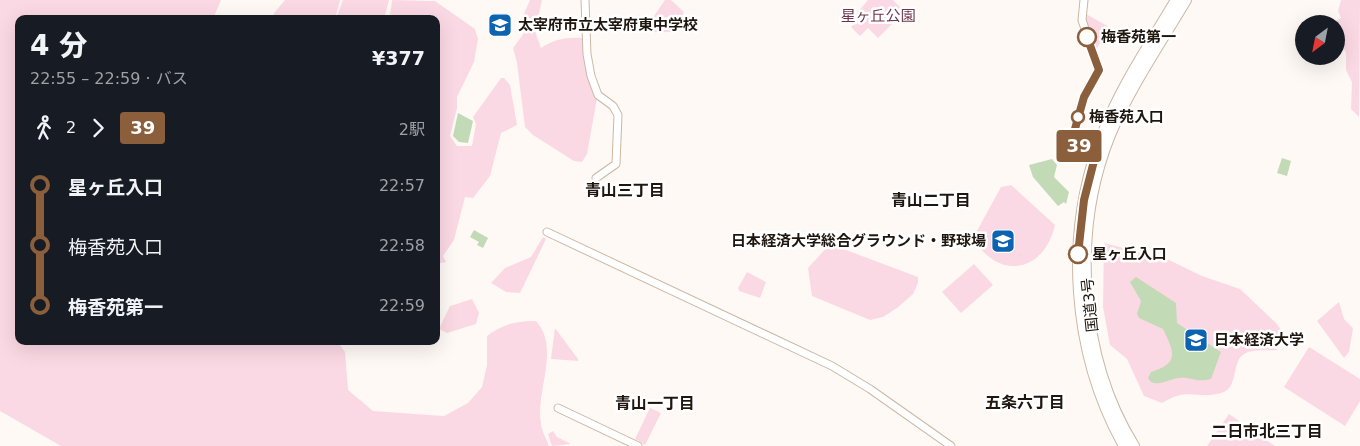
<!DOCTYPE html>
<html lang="ja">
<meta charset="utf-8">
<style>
:root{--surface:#171b24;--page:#20242c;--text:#f1f3f6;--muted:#9ea1a6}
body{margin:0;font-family:"DejaVu Sans","Noto Sans JP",sans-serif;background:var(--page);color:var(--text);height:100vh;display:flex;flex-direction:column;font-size:19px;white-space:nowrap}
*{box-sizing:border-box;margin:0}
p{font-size:16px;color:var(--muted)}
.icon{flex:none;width:28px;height:28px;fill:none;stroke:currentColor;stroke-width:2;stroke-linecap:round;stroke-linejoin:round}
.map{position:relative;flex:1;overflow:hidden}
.panel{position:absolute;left:15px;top:15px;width:425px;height:330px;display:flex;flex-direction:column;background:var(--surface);border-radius:10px;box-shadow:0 5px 20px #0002}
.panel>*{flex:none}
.badge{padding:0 10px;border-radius:4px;font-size:18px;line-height:32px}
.needle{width:32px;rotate:212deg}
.controls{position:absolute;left:1295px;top:15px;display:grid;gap:10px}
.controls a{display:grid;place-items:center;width:50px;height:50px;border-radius:50%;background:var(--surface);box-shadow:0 5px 20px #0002;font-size:25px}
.map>.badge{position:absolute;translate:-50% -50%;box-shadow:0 0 0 2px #fff}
.legs{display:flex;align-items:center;gap:8px;height:55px;padding:0 15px;font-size:16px}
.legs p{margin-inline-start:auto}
.headline{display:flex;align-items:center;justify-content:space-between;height:85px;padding:0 15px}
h1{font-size:28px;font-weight:800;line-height:38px}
ul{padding:0 15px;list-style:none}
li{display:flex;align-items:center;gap:18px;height:60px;font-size:19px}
li i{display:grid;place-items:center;width:8px;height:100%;margin:0 6px;background:currentColor}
li i::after{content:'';width:12px;height:12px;margin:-6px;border:4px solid;border-radius:50%;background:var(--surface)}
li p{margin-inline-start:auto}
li:first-child i{background:linear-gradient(#0000 50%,currentColor 0)}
li:last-child i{background:linear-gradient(currentColor 50%,#0000 0)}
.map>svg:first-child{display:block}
.green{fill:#fbd9e4}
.water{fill:#c3dab7}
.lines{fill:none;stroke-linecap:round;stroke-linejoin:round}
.minor-casing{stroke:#cdb7a3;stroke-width:9}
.highway-casing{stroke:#cdb7a3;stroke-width:12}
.minor{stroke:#fff;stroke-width:7}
.highway{stroke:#fff;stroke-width:10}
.line-1-casing{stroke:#fff;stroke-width:11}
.line-1{stroke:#8b5e3c;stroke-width:8}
.stop-1-dot{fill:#fff;stroke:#8b5e3c;stroke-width:2.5}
.labels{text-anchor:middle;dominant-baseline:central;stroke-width:5;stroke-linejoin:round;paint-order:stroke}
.park-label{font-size:15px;fill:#6d364c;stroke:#fff}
.poi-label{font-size:15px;font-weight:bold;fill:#1f170f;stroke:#fff;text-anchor:start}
.stop-label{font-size:15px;font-weight:bold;fill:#1f170f;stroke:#fff;text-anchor:start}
.street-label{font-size:15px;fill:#1f170f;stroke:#fff}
.neighbourhood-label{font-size:16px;font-weight:bold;fill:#1f170f;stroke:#fff}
</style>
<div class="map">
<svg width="1360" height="446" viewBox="0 0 1360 446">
<rect width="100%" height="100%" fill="#fef9f5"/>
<g class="green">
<path d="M 0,0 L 221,0 L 213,19 L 19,19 L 19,341 L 337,341 L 345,352 L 348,390 L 373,411 L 444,416 L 468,403 L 482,387 L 487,365 L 487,336 C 500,325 519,320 536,321 C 561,349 535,391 541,424 C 542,431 546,439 549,446 L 61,446 L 0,411 Z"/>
<polygon points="285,0 340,0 335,19 273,19 274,13"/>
<polygon points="343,0 389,0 384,19 336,19"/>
<polygon points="392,0 435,1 475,29 478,39 474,62 457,97 457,108 450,136 457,146 472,146 476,124 473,117 501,78 504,78 510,85 517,125 501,133 490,176 473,198 465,197 454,240 443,256 446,262 436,264 436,19 396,19 390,15"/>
<path d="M 530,0 L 542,0 L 535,31 L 541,48 C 554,39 567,37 583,38 L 587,69 L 597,98 L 587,154 L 582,162 L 574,161 L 533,135 L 525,127 L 517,63 L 513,48 L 524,33 L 523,16 Z"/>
<polygon points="665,0 671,0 684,12 675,32 654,32 654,16"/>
<polygon points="868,0 893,0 903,10 902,14 878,38 868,28 860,36 851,27 856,22 857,13"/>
<polygon points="1341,0 1360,0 1359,117 1351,109 1352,82 1346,70 1346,52 1336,38 1336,24 1330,24 1341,18 1338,11"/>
<polygon points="1086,14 1109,27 1096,50 1084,16"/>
<path d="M 1011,185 L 1055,225 C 1044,273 998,281 973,238 L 1001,187 Z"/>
<polygon points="543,237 546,239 520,293 506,292 491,283 505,268 531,257"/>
<path d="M 1104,243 L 1169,260 L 1202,276 L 1240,289 L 1276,323 L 1282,331 L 1277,350 C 1268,351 1254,349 1246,353 C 1230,360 1240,388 1221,393 C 1196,400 1188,386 1162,403 L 1144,396 L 1127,359 L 1110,345 L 1103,307 Z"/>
<polygon points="830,244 918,277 918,283 913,294 897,308 883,317 870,320 812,296 808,268"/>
<polygon points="974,264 993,285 961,313 942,292"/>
<polygon points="747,272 766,282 760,298 739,291 738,288"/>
<polygon points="472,299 479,313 476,324 447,333 439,329 450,306"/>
<polygon points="1339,302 1344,319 1353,328 1349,352 1344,358 1317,321"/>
<polygon points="555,328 578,359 578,361 551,359"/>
<polygon points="1309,347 1360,379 1360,401 1345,426 1284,387"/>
<polygon points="650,408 661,413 645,445 635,439"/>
<polygon points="1229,414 1275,446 1207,446"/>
<polygon points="553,431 557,437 571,444 552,446 548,434"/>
</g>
<g class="water">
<polygon points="458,113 473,121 468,143 459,142 453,136"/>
<polygon points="1282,158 1291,161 1287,176 1277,173"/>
<polygon points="1052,159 1057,165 1054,177 1069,192 1066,204 1064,202 1058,206 1033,177 1029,165"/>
<polygon points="474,230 488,238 483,248 477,245 479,242 470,237"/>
<path d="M 1136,277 L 1176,303 L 1177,323 L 1221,352 L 1211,379 C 1195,383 1190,376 1179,378 C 1168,379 1161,386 1151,382 L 1148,378 L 1151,372 C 1180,363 1174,352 1163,329 L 1139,318 L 1137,314 L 1141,301 L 1130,282 Z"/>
</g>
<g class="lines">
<g class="minor-casing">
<g id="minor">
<polyline points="585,0 587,54 591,76 598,95 613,106 618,115 616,164 596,178"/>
<polyline points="1084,0 1082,20 1099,70 1084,97 1073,137 1083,152 1099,159"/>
<polyline points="547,232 832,366 870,389 951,446"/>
<polyline points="558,408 638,446"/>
</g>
</g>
<g class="highway-casing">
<g id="highway">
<path d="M 1124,446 C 1072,353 1063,233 1103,133 C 1121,86 1150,44 1176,0"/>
<path d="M 1134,446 C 1079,357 1071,232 1110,135 C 1130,87 1160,44 1186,0"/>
</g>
</g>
<use href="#minor" class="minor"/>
<use href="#highway" class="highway"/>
</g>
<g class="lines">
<g class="line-1-casing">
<polyline id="line-1" points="1078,254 1084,200 1095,157 1084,152 1073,136 1084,97 1099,70 1087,37"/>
</g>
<use href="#line-1" class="line-1"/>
</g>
<defs>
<g id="school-square" transform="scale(1.25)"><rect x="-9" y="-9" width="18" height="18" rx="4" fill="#0e63b1" stroke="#fff"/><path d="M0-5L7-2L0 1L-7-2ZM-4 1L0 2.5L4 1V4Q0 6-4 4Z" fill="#fff"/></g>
<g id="university-square" transform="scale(1.25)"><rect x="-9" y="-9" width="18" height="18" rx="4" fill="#0e63b1" stroke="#fff"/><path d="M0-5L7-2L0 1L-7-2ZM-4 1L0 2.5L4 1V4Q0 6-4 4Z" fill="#fff"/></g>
</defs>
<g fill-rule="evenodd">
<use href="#school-square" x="500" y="25"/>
<use href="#university-square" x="1003" y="241"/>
<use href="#university-square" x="1196" y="340"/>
</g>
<g class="stop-1-dot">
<circle cx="1087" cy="37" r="9"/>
<circle cx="1078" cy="117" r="6"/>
<circle cx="1078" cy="254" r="9"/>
</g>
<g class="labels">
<g class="park-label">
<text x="878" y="16">星ヶ丘公園</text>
</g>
<g class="poi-label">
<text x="518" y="25">太宰府市立太宰府東中学校</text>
<text x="986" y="241" text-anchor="end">日本経済大学総合グラウンド・野球場</text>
<text x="1214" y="340">日本経済大学</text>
</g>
<g class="stop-label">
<text x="1101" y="37">梅香苑第一</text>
<text x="1089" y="117">梅香苑入口</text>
<text x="1092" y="254">星ヶ丘入口</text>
</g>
<g class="street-label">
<text transform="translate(1090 305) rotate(-96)">国道3号</text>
</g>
<g class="neighbourhood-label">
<text x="625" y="190">青山三丁目</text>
<text x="931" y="200">青山二丁目</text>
<text x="1025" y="402">五条六丁目</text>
<text x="655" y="403">青山一丁目</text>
<text x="1267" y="431">二日市北三丁目</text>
</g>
</g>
</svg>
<div class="controls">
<a><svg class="needle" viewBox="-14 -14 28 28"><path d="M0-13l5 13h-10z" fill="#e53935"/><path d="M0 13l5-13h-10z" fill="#9ea1a6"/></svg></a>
</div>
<b class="badge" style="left:1079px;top:146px;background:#8b5e3c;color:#fff">39</b>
<section class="panel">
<div class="headline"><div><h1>4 分</h1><p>22:55 – 22:59 · バス</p></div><b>¥377</b></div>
<div class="legs"><svg class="icon" aria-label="walk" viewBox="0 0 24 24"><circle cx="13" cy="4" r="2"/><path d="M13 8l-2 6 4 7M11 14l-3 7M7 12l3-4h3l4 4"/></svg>2<svg class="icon" aria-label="forward" viewBox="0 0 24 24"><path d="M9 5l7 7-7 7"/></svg><b class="badge" style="background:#8b5e3c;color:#fff">39</b><p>2駅</p></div>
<ul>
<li><i style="color:#8b5e3c"></i><b>星ヶ丘入口</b><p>22:57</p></li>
<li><i style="color:#8b5e3c"></i><span>梅香苑入口</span><p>22:58</p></li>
<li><i style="color:#8b5e3c"></i><b>梅香苑第一</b><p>22:59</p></li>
</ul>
</section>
</div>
